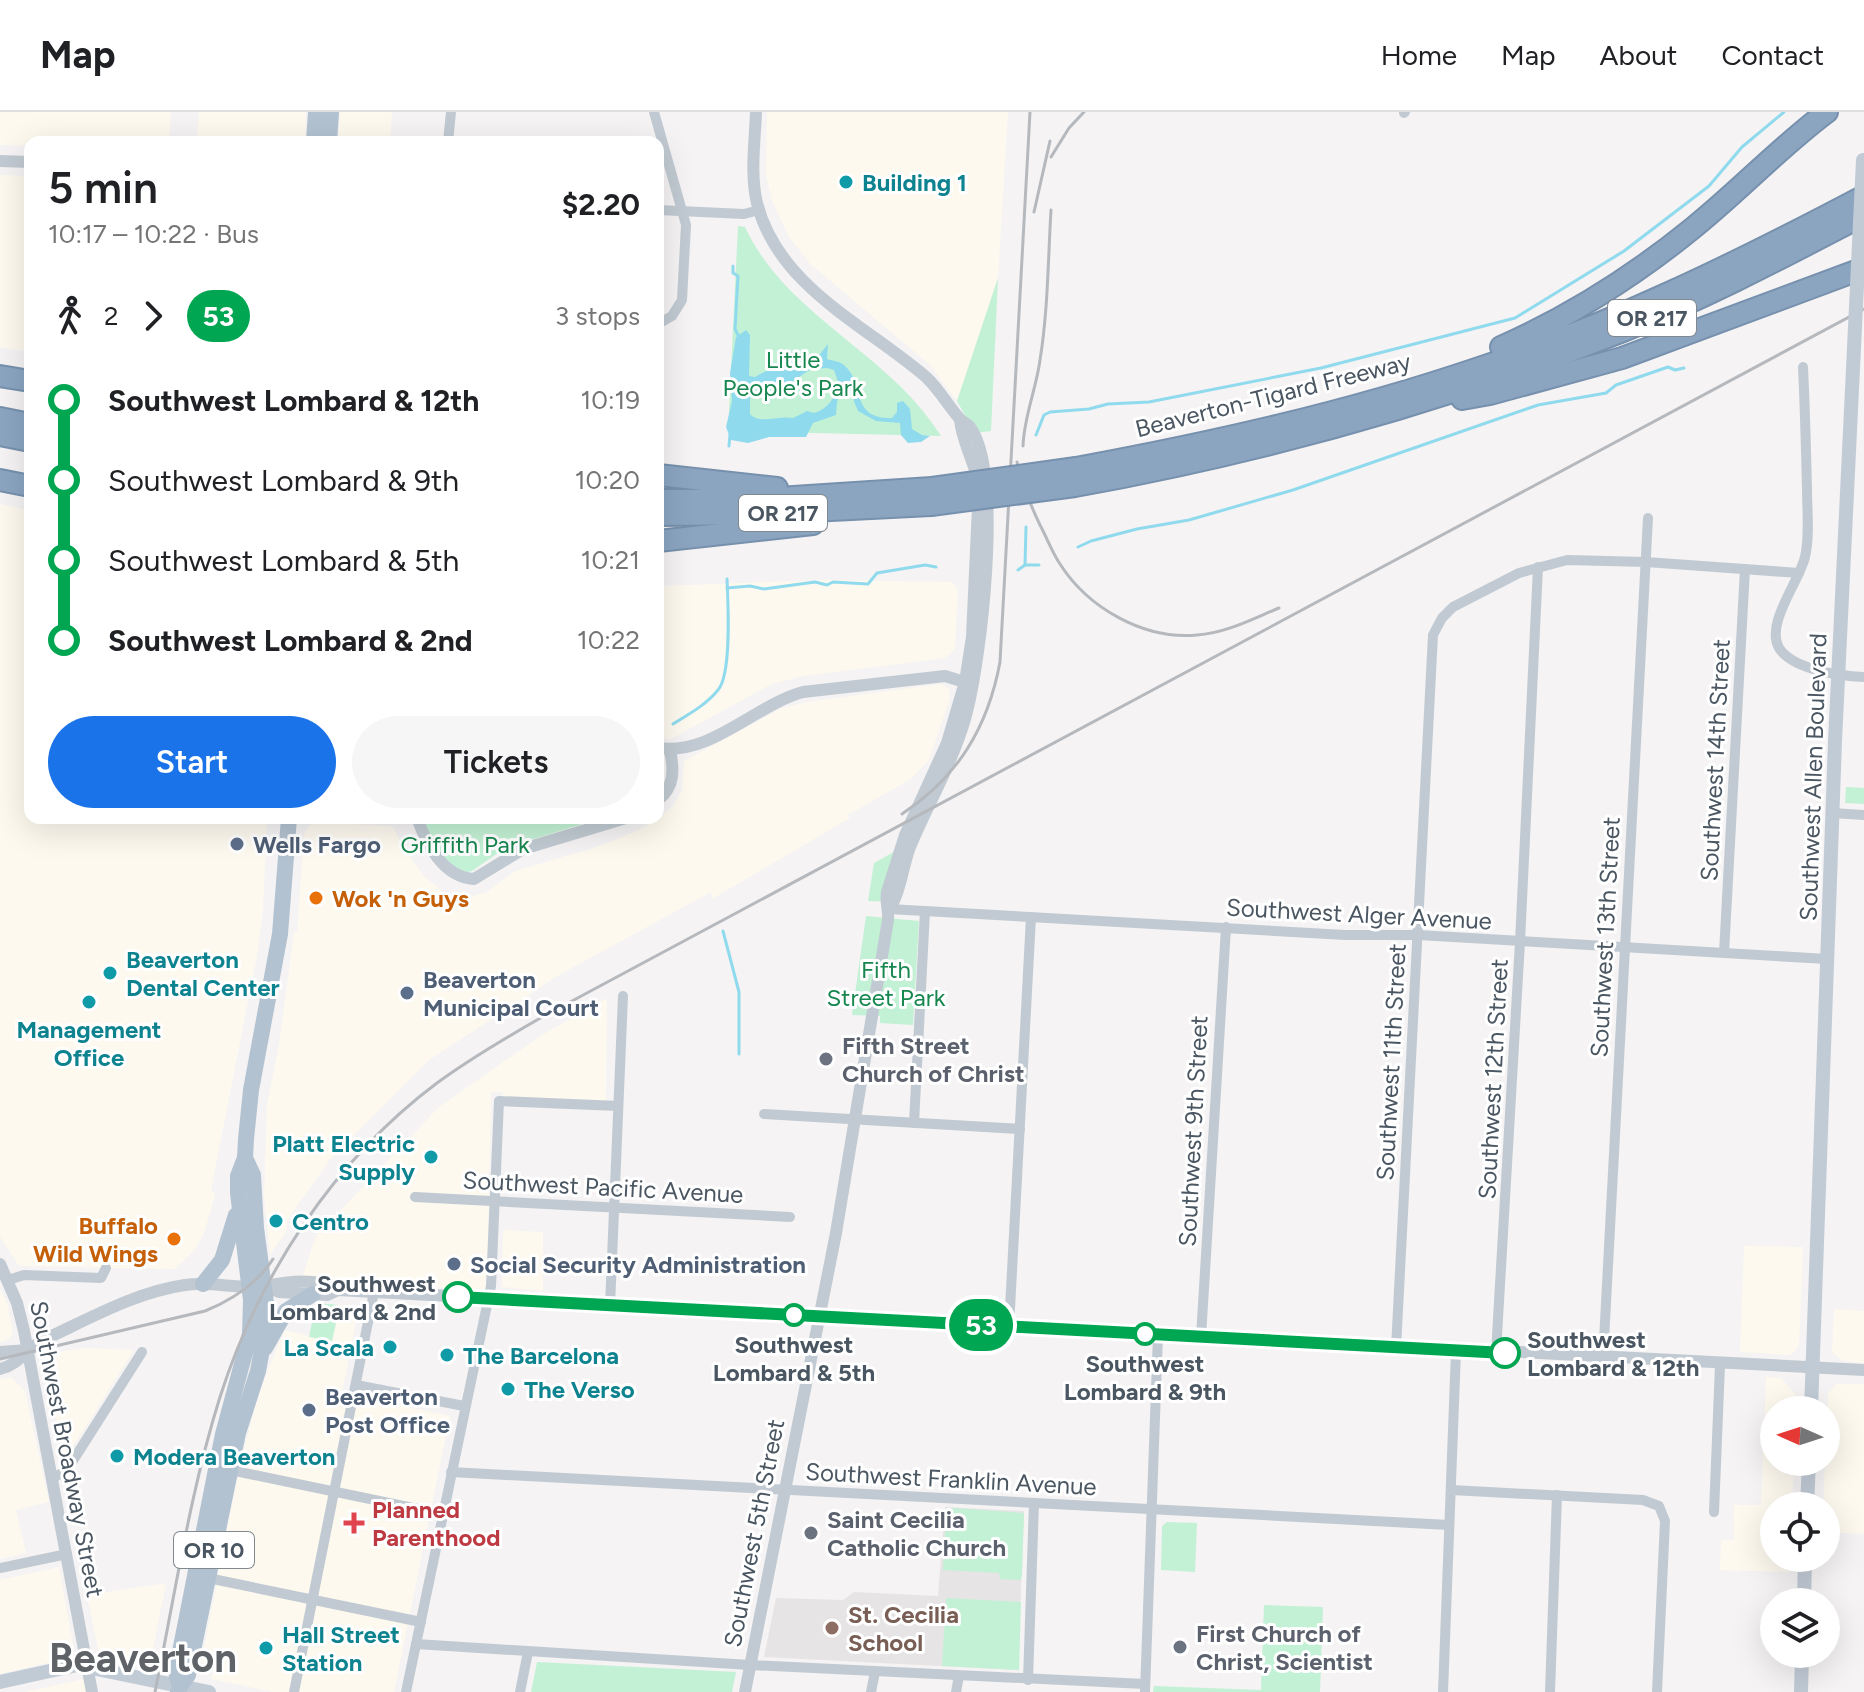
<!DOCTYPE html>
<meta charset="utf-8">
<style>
:root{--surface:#fff;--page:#f6f6f6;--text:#202124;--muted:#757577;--line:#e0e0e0;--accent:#1a73e8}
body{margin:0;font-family:Figtree,sans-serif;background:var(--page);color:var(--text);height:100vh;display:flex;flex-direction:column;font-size:30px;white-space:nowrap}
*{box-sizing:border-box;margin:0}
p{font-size:26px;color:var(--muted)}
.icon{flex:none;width:44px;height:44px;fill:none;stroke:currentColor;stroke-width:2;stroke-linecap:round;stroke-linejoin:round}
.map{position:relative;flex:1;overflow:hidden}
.panel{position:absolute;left:24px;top:24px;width:640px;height:688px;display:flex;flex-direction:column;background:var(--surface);border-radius:16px;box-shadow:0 8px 32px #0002}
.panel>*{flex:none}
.badge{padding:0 16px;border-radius:26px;font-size:28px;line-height:52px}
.needle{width:52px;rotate:273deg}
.controls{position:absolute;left:1760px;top:1284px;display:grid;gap:16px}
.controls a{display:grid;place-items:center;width:80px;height:80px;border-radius:50%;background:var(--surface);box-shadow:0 8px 32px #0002;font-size:40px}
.map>.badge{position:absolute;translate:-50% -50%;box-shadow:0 0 0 4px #fff}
.legs{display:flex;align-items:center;gap:12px;height:88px;padding:0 24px;font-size:26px}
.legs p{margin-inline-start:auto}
.summary{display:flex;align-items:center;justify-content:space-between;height:136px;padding:0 24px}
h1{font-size:44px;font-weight:600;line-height:60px}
.cta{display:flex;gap:16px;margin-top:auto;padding:16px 24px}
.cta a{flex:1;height:92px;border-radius:48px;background:var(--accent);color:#fff;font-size:32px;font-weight:600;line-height:92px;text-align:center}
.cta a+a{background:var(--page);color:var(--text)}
ul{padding:0 24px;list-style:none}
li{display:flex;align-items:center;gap:28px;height:80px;font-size:30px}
li i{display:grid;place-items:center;width:12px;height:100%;margin:0 10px;background:currentColor}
li i::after{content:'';width:20px;height:20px;margin:-10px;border:6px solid;border-radius:50%;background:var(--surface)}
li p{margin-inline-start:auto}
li:first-child i{background:linear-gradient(#0000 50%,currentColor 0)}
li:last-child i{background:linear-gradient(currentColor 50%,#0000 0)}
header{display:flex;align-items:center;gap:48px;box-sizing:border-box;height:112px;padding:0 40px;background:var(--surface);border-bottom:2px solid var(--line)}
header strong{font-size:38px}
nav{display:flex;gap:44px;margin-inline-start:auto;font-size:28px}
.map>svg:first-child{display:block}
.commercial{fill:#fdf9ef}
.education{fill:#e6e4e5}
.green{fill:#c3f1d5}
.water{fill:#90daee;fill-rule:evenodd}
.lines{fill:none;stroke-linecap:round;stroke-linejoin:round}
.stream{stroke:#90daee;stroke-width:3}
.motorway-casing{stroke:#7690ad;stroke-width:24}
.minor{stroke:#c1cad2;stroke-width:10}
.tertiary{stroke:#c1cad2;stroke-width:12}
.secondary{stroke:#c1cbd6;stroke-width:14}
.primary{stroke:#b3c2d1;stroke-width:16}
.motorway{stroke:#8ba5c1;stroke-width:20}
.rail{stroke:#b5b8bd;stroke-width:3}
.motorway-bridge-casing{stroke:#7690ad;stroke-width:24;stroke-linecap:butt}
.secondary-bridge{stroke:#c1cbd6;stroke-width:14}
.motorway-bridge{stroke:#8ba5c1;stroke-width:20}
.line-1-casing{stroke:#fff;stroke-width:18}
.line-1{stroke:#00a651;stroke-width:12}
.culture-dot{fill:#0f9aa8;stroke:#fff;stroke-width:3}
.service-dot{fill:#5c6f8a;stroke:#fff;stroke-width:3}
.food-dot{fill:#e8710a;stroke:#fff;stroke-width:3}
.worship-dot{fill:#6b7280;stroke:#fff;stroke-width:3}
.stop-1-dot{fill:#fff;stroke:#00a651;stroke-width:4}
.health-dot{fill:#e0444e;stroke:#fff;stroke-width:3}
.education-dot{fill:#8d6e63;stroke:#fff;stroke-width:3}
.labels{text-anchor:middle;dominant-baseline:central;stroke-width:6;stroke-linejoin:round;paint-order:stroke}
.shield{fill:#fff;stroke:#808990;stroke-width:2}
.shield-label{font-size:22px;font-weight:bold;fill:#4a5661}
.culture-label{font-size:24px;font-weight:bold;fill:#0d838f;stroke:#fff;text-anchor:start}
.park-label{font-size:24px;fill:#17864f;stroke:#fff}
.street-label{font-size:24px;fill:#4a5661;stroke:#fff}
.service-label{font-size:24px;font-weight:bold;fill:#4e5e75;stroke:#fff;text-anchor:start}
.food-label{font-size:24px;font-weight:bold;fill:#c56008;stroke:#fff;text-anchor:start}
.worship-label{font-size:24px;font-weight:bold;fill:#5b616d;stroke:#fff;text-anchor:start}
.stop-label{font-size:24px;font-weight:bold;fill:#4a5661;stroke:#fff}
.health-label{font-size:24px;font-weight:bold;fill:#be3a42;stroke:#fff;text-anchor:start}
.education-label{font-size:24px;font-weight:bold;fill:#785e54;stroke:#fff;text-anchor:start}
.town-label{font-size:40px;font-weight:bold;fill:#5f6368;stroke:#fff}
</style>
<header>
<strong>Map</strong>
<nav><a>Home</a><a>Map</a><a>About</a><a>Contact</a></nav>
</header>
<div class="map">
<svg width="1864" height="1580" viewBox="0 0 1864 1580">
<rect width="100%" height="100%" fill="#f5f3f3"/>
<g class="commercial">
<polygon points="0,0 171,0 169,30 30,30 30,34 0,33"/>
<polygon points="199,0 306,0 305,30 197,30"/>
<polygon points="340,0 392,0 390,30 338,30"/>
<polygon points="767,0 1008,0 998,166 957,289 930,253 810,152 789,125 772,89 766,63"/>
<polygon points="0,63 30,64 30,240 0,235"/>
<polygon points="0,392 30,399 30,706 267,706 263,798 257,844 211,1078 215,1081 215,1084 203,1124 194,1139 175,1157 19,1154 0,1125"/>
<polygon points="828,468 952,470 958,478 955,537 945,546 804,564 772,572 669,628 658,622 658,474"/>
<polygon points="941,572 949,577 950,586 929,648 911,667 848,703 850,706 712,787 711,780 559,863 429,948 331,1046 288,1107 286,1120 270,1142 264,1085 267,992 279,932 294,820 297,820 304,722 312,710 392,714 407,741 424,764 443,780 451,784 469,785 487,780 515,759 597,735 637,719 660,705 673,694 682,678 684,649 782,596 807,590"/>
<polygon points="607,886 606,990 503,985 503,980 491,980 487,1178 301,1168 316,1124 439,995 542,923"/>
<polygon points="503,1118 543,1120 543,1179 502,1175"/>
<polygon points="1744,1134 1803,1135 1799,1234 1791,1243 1740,1240"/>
<polygon points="0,1177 7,1191 13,1220 10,1227 0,1230"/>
<polygon points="340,1193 359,1194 342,1281 450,1304 394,1580 273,1580 211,1567 214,1554 201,1551 241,1348 259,1281 284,1218 332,1229"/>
<polygon points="1834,1197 1864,1199 1864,1251 1843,1249 1832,1240"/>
<polygon points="86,1236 134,1238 64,1349 47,1255 51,1241"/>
<polygon points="11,1265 25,1279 49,1390 16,1398 26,1441 0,1447 0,1267"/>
<polygon points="1766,1265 1781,1266 1796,1283 1796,1298 1774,1298 1774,1350 1794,1350 1792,1394 1774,1394 1774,1446 1791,1446 1790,1460 1720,1458 1721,1428 1734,1428 1734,1393 1761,1393"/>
<polygon points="1837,1272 1864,1272 1864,1422 1826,1420 1826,1394 1823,1394 1828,1281"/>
<polygon points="59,1455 73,1532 71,1541 64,1547 0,1562 0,1468"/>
<polygon points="166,1471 149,1556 102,1544 98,1537 87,1483"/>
<polygon points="84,1567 87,1580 25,1580"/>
</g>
<polygon class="education" points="945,1395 1024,1399 1018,1558 764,1545 776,1486 843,1488 854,1480 938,1484"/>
<g class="green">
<path d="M 738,114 L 745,115 C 787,205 890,241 941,324 L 728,319 Z"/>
<polygon points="998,166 991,319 975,321 957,289"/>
<polygon points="1846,675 1864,676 1864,692 1845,691"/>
<polygon points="419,706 602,706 505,736 472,759 463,761 435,739"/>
<polygon points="901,736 899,790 868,789 874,751"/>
<polygon points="866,804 919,809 913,913 880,911 880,904 852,903"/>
<polygon points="316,1191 340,1193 332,1229 309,1225"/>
<polygon points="952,1396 1024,1401 1022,1464 1020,1468 1000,1467 999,1461 943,1458 946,1402"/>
<polygon points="1167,1410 1197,1411 1195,1460 1161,1458 1162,1414"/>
<polygon points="946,1486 1021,1490 1019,1558 942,1554"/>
<polygon points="1264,1493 1323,1495 1320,1580 1153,1580 1154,1574 1261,1578"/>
<polygon points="537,1550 736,1560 732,1580 531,1580"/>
</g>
<path class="water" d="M 746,218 L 750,223 L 749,264 L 755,265 L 777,253 L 816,247 L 828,232 L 827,247 C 833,249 840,249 845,254 C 865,272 850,307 892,306 L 897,300 L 897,291 L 903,289 L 910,297 L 912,317 L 922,323 L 930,324 L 921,330 L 908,331 L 901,323 L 900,311 L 876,309 L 858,299 L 846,270 L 837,290 L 836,303 L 813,311 L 806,325 L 769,325 L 748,331 L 731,328 L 726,315 L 732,289 L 730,261 L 736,225 ZM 827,256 L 834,258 L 839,272 C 835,286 828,297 814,301 L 807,299 L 793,306 C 778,303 760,313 750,302 L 750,284 L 756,276 L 790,271 L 811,257 Z"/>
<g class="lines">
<g class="stream">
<polyline points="733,154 733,161 738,164 735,217 738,223"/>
<polyline points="1036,323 1044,303 1050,300 1089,297 1108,292 1149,290 1321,256 1515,206 1624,139 1709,74 1742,35 1784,0"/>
<polyline points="729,334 730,322"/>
<polyline points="1078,435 1091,429 1137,417 1189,408 1293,378 1538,293 1606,281 1616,273 1668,255 1675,258 1684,256"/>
<polyline points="1025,453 1026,415"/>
<polyline points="1018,458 1025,453 1039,453"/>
<polyline points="727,476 750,474 764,477 815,470 827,473 833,470 868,472 877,461 925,453 936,455"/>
<path d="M 673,612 C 689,602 706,593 718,578 C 732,562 728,490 727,467"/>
<polyline points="723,819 739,880 739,942"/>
</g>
<g class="motorway-casing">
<g id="motorway">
<path d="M 1501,235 C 1571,204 1634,164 1693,116 C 1739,79 1780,35 1827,0"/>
<polyline points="0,264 30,269"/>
<polyline points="1462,287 1490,282 1622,246 1864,156"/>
<polyline points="0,306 30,312"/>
<polyline points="0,323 30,329"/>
<path d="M 1076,356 C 1211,331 1346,301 1476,257 C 1611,213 1739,150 1864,84"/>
<polyline points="658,363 777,376"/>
<polyline points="0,368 30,374"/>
<path d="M 1075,374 C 1263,340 1446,289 1623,219 C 1706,186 1785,144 1864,103"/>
<polyline points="658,388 745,388 932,376"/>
<polyline points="658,403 753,402 931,393"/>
<polyline points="658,429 813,412"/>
</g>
</g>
<g class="minor">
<polyline points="654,0 686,113 682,188 672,204 658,212"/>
<polyline points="1404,1 1405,0"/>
<polyline points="448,30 451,0"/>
<polyline points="658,98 744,102 759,98"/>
<path d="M 1803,255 C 1805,296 1806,336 1807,377 C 1807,399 1810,424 1805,445 C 1799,470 1765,512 1779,536 C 1793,558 1841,564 1864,565"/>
<polyline points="1832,701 1864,703"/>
<polyline points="889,797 1345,823 1418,823 1827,847"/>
<polyline points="1724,841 1745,457"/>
<polyline points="764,1002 1020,1017"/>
<polyline points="914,1011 925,799"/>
<polyline points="415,1085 790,1105"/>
<polyline points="8,1168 24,1163 101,1166 106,1156"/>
<polyline points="610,1194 623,884"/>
<polyline points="1009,1215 1031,805"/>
<polyline points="1201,1225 1226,815"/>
<polyline points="1396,1236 1433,523 1442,506 1453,495 1519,461 1567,448 1646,450 1799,461"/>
<polyline points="1496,1241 1520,830 1538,455"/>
<polyline points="1603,1247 1648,406"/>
<polyline points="356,1273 464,1294"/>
<polyline points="230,1358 442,1402"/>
<polyline points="451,1360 1449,1413"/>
<polyline points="53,1366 67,1358 142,1240"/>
<polyline points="1451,1378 1643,1388 1659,1394 1665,1409 1657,1580"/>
<polyline points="1714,1400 1720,1253"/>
<polyline points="0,1456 67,1442"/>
<polyline points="203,1465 421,1510"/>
<polyline points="416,1532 750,1553 1145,1572"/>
<polyline points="1028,1568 1034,1391"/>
<polyline points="294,1580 374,1180"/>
<polyline points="406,1580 491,1174 499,989 618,994"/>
<polyline points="520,1580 528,1540"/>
<polyline points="871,1580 875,1560"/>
<polyline points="956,1580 959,1564"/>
<polyline points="1145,1580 1158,1223"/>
<polyline points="1443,1580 1456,1239"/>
<polyline points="1550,1580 1557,1383"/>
</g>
<g class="tertiary">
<path d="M 756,0 C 755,29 750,62 757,91 C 778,175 866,213 926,265 C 940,278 948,294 960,307 C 963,310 967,312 970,315 C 1004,360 981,552 965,607 C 952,652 928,692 910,735 C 903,753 900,783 889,797"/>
<polyline points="0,49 30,50"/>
<path d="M 658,636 C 711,644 755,593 803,580 L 945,564 L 971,572"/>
<path d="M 658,688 C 675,675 674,657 670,638"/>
<path d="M 417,706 C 427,733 443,765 474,767 L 523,737 L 626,706"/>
<polyline points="0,1152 17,1191 24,1219 92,1580"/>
<polyline points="264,1174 279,1180 327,1183 338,1178 374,1180 1864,1258"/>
<polyline points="0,1240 28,1238"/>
<path d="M 0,1257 C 17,1253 26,1239 41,1229 C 87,1208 135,1180 185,1173 C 212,1169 240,1178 266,1174 C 288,1169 317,1165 338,1178"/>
<path d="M 745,1580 L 836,1121 L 888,808 C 889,797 885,790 887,780 L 905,723 L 947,631 L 965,570 L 972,525 L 979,373 C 975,351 962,330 960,308"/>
</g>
<g class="secondary">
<polyline points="1811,1298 1835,629 1854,236"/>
<polyline points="1807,1394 1809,1350"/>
<polyline points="1804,1490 1805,1446"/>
<polyline points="0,1570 77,1553 209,1580"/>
<polyline points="1801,1580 1802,1542"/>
</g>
<g class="primary">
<polyline points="314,30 316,0"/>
<polyline points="329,30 331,0"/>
<polyline points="203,1172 222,1148 236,1103"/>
<polyline points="265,1236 286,1199 313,1182"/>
<polyline points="180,1574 188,1563 238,1321 258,1259 264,1226 266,1191 256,1116 253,1063 245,1046 246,1027 251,978 280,822 289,706"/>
<polyline points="178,1580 180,1574 176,1560 223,1322 250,1222 251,1188 238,1081 238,1064 245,1046"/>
</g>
<use href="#motorway" class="motorway"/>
<g class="rail">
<polyline points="1051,45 1069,16 1084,0"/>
<polyline points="1034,100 1050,29"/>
<path d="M 1023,334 C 1024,304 1036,278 1040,248 C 1048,199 1048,148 1051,98"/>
<path d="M 1017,350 C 1022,373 1030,392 1040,413 C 1047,426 1052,440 1060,452 C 1088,496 1144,528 1197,523 C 1226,521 1252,507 1279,496"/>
<path d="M 902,702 C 958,665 988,615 1000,550 L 1030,0"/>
<path d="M 0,1247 L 205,1199 C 232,1188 257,1172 273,1147"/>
<path d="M 155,1580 C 175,1483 190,1380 220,1285 C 259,1163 334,1048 437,971 C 471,946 507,925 544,904 L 1864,197"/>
</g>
<g class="motorway-bridge-casing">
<g id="motorway-bridge">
<polyline points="932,376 1076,356"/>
<polyline points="931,393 1075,374"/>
</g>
</g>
<polyline class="secondary-bridge" points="1854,236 1863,48"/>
<use href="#motorway-bridge" class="motorway-bridge"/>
</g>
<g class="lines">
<g class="line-1-casing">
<polyline id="line-1" points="458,1185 1505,1241"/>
</g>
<use href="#line-1" class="line-1"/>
</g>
<g class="culture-dot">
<circle cx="846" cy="70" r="8"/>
<circle cx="110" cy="861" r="8"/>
<circle cx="89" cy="890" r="8"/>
<circle cx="431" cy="1045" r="8"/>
<circle cx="276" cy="1109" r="8"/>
<circle cx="390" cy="1235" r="8"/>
<circle cx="447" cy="1243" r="8"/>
<circle cx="508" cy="1277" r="8"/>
<circle cx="117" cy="1344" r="8"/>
<circle cx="266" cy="1536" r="8"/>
</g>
<g class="service-dot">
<circle cx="237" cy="732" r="8"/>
<circle cx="407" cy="881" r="8"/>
<circle cx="454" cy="1152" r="8"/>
<circle cx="309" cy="1298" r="8"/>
</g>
<g class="food-dot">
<circle cx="316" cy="786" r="8"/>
<circle cx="174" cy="1127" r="8"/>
</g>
<g class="worship-dot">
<circle cx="826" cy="947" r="8"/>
<circle cx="811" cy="1421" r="8"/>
<circle cx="1180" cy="1535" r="8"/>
</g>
<g class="stop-1-dot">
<circle cx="458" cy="1185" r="14"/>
<circle cx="794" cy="1203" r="10"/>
<circle cx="1145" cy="1222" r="10"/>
<circle cx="1505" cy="1241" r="14"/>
</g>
<path class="health-dot" d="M350 1399h8v8h8v8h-8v8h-8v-8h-8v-8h8z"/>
<circle class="education-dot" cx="832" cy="1516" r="8"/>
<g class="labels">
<g class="shield">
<rect x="1608" y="188" width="88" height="36" rx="6"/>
<rect x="739" y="383" width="88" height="36" rx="6"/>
<rect x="174" y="1420" width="80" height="36" rx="6"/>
</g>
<g class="shield-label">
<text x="1652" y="206">OR 217</text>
<text x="783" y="401">OR 217</text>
<text x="214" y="1438">OR 10</text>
</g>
<g class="culture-label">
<text x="862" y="70">Building 1</text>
<text x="126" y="847">Beaverton<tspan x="126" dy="28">Dental Center</tspan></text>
<text x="89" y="917" text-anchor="middle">Management<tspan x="89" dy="28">Office</tspan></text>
<text x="415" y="1031" text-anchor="end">Platt Electric<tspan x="415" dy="28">Supply</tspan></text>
<text x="292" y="1109">Centro</text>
<text x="374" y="1235" text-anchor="end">La Scala</text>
<text x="463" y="1243">The Barcelona</text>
<text x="524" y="1277">The Verso</text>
<text x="133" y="1344">Modera Beaverton</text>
<text x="282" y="1522">Hall Street<tspan x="282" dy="28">Station</tspan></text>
</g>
<g class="park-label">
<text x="793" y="247">Little<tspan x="793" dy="28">People's Park</tspan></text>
<text x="465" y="732">Griffith Park</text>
<text x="886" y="857">Fifth<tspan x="886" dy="28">Street Park</tspan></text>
</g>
<g class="street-label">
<text transform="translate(1273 283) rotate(-14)">Beaverton-Tigard Freeway</text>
<text transform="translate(1715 648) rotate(-87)">Southwest 14th Street</text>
<text transform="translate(1813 665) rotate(-88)">Southwest Allen Boulevard</text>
<text transform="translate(1359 802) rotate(3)">Southwest Alger Avenue</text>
<text transform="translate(1605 825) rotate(-87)">Southwest 13th Street</text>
<text transform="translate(1391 950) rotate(-87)">Southwest 11th Street</text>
<text transform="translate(1493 967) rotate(-87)">Southwest 12th Street</text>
<text transform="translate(1193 1019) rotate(-87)">Southwest 9th Street</text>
<text transform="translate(603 1075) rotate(3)">Southwest Pacific Avenue</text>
<text transform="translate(67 1337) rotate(79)">Southwest Broadway Street</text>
<text transform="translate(951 1367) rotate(3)">Southwest Franklin Avenue</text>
<text transform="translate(754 1421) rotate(-79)">Southwest 5th Street</text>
</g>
<g class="service-label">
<text x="253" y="732">Wells Fargo</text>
<text x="423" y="867">Beaverton<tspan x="423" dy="28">Municipal Court</tspan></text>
<text x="470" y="1152">Social Security Administration</text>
<text x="325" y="1284">Beaverton<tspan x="325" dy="28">Post Office</tspan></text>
</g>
<g class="food-label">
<text x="332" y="786">Wok 'n Guys</text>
<text x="158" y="1113" text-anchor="end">Buffalo<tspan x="158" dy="28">Wild Wings</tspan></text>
</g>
<g class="worship-label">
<text x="842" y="933">Fifth Street<tspan x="842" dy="28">Church of Christ</tspan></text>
<text x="827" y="1407">Saint Cecilia<tspan x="827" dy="28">Catholic Church</tspan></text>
<text x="1196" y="1521">First Church of<tspan x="1196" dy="28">Christ, Scientist</tspan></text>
</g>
<g class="stop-label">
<text x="436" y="1171" text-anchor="end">Southwest<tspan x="436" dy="28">Lombard &amp; 2nd</tspan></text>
<text x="1527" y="1227" text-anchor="start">Southwest<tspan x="1527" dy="28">Lombard &amp; 12th</tspan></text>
<text x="794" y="1232">Southwest<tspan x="794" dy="28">Lombard &amp; 5th</tspan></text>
<text x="1145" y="1251">Southwest<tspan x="1145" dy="28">Lombard &amp; 9th</tspan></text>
</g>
<g class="health-label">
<text x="372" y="1397">Planned<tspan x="372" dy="28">Parenthood</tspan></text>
</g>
<g class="education-label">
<text x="848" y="1502">St. Cecilia<tspan x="848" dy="28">School</tspan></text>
</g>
<g class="town-label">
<text x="143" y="1546">Beaverton</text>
</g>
</g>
</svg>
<div class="controls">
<a><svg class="needle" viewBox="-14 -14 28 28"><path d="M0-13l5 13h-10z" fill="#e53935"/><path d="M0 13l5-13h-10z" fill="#757577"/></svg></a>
<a><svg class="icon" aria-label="locate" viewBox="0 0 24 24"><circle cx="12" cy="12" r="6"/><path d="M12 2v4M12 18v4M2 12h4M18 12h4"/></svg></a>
<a><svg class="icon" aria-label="layers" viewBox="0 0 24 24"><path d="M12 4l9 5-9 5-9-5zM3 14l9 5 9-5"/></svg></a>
</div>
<b class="badge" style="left:981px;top:1213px;background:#00a651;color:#fff">53</b>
<section class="panel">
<div class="summary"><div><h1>5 min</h1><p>10:17 – 10:22 · Bus</p></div><b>$2.20</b></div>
<div class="legs"><svg class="icon" aria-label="walk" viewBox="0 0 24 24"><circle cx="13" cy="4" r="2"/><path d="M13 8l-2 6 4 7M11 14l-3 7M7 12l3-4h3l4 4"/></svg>2<svg class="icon" aria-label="forward" viewBox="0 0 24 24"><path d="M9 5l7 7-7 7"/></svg><b class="badge" style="background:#00a651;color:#fff">53</b><p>3 stops</p></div>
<ul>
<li><i style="color:#00a651"></i><b>Southwest Lombard &amp; 12th</b><p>10:19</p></li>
<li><i style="color:#00a651"></i><span>Southwest Lombard &amp; 9th</span><p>10:20</p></li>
<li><i style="color:#00a651"></i><span>Southwest Lombard &amp; 5th</span><p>10:21</p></li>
<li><i style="color:#00a651"></i><b>Southwest Lombard &amp; 2nd</b><p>10:22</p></li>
</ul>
<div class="cta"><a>Start</a><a>Tickets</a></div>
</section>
</div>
